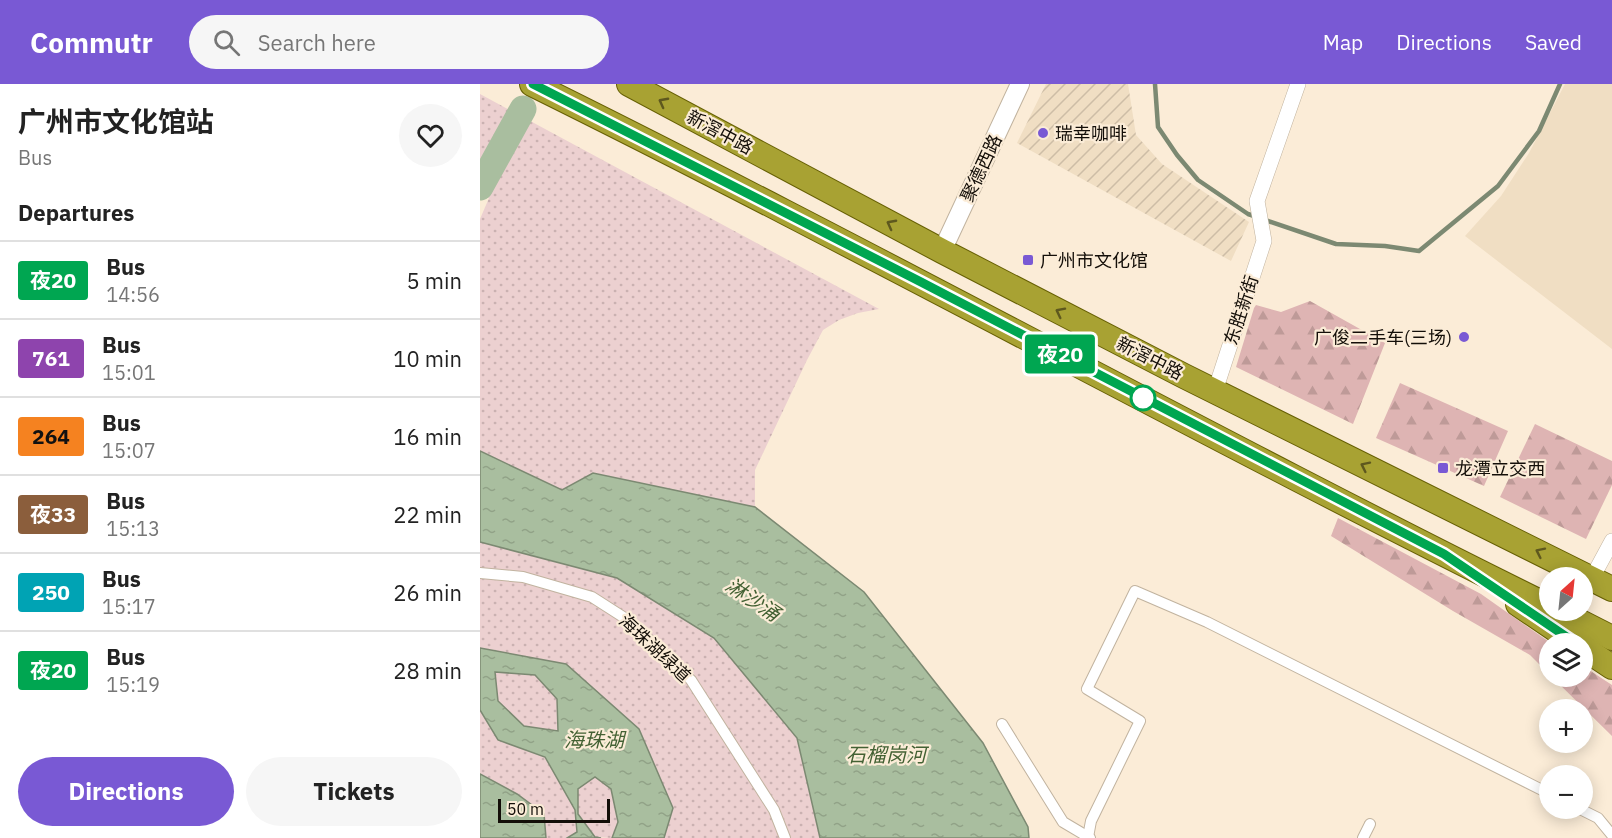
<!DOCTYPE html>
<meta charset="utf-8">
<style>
:root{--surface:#fff;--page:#f6f6f6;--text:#222;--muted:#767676;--line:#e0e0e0;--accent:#7959d4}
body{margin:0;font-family:"IBM Plex Sans","Noto Sans SC",sans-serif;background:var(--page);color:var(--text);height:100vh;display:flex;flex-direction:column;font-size:22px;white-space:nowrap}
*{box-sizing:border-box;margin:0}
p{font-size:20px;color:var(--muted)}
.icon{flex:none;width:33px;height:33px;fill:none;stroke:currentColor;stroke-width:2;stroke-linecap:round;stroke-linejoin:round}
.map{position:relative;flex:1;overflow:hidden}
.panel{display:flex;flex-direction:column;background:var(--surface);width:480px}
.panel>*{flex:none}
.badge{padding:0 12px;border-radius:4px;font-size:21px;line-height:39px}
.needle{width:39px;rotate:27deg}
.fabs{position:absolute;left:1059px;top:483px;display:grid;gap:12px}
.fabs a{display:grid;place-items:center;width:54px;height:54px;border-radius:50%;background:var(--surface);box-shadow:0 3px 15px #0003;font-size:30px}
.scale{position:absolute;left:18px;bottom:15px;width:112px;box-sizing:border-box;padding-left:6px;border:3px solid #130e08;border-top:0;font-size:16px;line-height:21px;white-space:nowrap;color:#130e08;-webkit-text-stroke:4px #fbecd7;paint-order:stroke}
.map>.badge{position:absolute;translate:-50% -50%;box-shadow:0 0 0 3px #fff}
h2{padding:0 18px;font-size:22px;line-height:54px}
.round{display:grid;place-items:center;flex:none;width:63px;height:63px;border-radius:32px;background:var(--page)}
.summary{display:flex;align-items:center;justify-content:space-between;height:102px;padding:0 18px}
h1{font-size:28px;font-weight:700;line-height:45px}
.cta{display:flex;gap:12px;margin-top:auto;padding:12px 18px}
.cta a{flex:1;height:69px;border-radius:36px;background:var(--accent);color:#fff;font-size:24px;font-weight:700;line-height:69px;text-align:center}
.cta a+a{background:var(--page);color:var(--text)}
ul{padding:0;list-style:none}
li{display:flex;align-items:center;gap:18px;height:78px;padding:0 18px;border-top:2px solid var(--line)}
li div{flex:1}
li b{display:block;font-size:22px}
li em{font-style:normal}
li .badge{min-width:66px;font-weight:700;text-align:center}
header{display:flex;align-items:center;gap:36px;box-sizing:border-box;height:84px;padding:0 30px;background:var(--accent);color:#fff}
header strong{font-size:28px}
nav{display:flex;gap:33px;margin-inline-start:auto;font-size:21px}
.search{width:420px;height:54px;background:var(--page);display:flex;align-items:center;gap:15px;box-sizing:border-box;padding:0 21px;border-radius:33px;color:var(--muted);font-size:22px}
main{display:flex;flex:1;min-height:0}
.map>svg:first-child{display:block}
.built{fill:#f0dec3}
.industrial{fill:url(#industrial-furrows)}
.forest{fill:url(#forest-firs)}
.park{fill:url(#park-dots)}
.water{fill:url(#water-ripples);stroke:#7c8972;stroke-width:1.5;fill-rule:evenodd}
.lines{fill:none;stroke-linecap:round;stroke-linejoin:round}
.stream{stroke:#7c8972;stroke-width:4.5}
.river{stroke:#a9be9f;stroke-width:27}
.pedestrian-casing{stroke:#c1b39f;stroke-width:12}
.minor-casing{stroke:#c1b39f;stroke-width:16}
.tertiary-casing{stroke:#c1b39f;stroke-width:20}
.trunk-casing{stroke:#665f03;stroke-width:26}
.pedestrian{stroke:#fff;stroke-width:10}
.minor{stroke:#fff;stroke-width:15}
.tertiary{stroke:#fff;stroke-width:18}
.trunk{stroke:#a8a233;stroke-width:24}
.oneway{stroke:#5e581e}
.line-casing{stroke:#fff;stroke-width:14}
.line{stroke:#00a651;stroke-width:9}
.poi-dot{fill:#7959d4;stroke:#fbecd7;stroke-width:2}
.stop-dot{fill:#fff;stroke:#00a651;stroke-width:3}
.labels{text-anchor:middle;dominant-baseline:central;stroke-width:4.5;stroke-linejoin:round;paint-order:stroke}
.street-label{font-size:18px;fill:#130e08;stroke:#fbecd7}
.poi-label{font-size:18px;fill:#130e08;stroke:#fbecd7;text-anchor:start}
.water-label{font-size:20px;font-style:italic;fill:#436133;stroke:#fbecd7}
</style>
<header>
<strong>Commutr</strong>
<div class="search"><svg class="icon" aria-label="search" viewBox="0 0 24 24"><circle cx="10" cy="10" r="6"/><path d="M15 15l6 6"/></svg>Search here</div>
<nav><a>Map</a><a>Directions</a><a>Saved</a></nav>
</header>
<main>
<section class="panel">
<div class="summary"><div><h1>广州市文化馆站</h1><p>Bus</p></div><a class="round"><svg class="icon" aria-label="heart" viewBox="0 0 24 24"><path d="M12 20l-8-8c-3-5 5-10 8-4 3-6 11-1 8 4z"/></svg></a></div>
<h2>Departures</h2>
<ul>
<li><span class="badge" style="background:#00a651;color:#fff">夜20</span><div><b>Bus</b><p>14:56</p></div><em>5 min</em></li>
<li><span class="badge" style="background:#8e44ad;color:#fff">761</span><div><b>Bus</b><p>15:01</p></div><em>10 min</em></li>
<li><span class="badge" style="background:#f58220;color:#111">264</span><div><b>Bus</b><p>15:07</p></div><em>16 min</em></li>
<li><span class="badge" style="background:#8b5e3c;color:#fff">夜33</span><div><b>Bus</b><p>15:13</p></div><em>22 min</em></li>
<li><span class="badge" style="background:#00a3b4;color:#fff">250</span><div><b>Bus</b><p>15:17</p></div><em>26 min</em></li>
<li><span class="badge" style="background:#00a651;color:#fff">夜20</span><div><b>Bus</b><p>15:19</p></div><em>28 min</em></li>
</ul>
<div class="cta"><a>Directions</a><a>Tickets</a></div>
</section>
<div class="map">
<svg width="1132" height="754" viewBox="0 0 1132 754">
<defs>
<pattern id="industrial-furrows" width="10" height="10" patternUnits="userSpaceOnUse" patternTransform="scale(1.5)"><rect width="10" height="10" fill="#f0dec3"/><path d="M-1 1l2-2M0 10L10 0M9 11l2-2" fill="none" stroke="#cdbda6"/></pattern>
<pattern id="forest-firs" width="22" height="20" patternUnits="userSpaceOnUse" patternTransform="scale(1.5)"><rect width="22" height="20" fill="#deb4b3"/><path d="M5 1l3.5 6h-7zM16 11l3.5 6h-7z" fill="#be9a98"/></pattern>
<pattern id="park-dots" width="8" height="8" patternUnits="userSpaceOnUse" patternTransform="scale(1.5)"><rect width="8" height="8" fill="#ecd0d0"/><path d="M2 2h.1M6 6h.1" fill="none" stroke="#cab1b1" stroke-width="1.8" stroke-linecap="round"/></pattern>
<pattern id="water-ripples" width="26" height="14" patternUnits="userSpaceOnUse" patternTransform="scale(1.5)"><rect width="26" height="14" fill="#a9be9f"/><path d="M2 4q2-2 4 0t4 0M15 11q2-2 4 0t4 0" fill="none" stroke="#91a287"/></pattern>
</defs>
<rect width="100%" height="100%" fill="#fbecd7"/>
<polygon class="built" points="1085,0 1132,0 1132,265 985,152 1021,112 1049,69"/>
<polygon class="industrial" points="566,0 648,0 656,51 682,80 769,138 751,177 537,59"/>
<g class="forest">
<polygon points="830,217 905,259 873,340 756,283 774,224 776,221 801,228"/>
<polygon points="920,299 1028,347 1004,402 896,354"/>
<polygon points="1055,340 1132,377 1132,401 1106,455 1020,413"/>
<polygon points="858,434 1001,510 1065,555 1071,559 1069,590 1050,571 973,527 851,452"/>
<polygon points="1103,582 1132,601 1132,652 1072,593 1102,592"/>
</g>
<g class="park">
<polygon points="0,10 399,225 378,229 359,236 343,246 327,276 275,386 275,423 113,389 82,406 0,367 0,135 9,114 0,110"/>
<polygon points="0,458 137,494 234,554 317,654 340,754 184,754 193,724 86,580 0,564"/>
<polygon points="15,588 54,590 77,615 78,647 44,642 17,617"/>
<polygon points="0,626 18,656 65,673 95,726 97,748 87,754 66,754 64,730 37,710 0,690"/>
<polygon points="115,693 131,705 138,738 132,754 115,753 98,730 98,705"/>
</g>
<g class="water">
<polygon points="0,367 82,406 113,389 275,423 384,508 503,659 548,743 549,754 340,754 317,654 234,554 137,494 0,458"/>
<path d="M 0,564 L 86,580 L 159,645 L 193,724 L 184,754 L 132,754 L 138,738 L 131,705 L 115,693 L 98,705 L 98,730 L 115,753 L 121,754 L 87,754 L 97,748 L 95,726 L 65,673 L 18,656 L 0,626 ZM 15,588 L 55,591 L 77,615 L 78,647 L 44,642 L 18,617 Z"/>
<polygon points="0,690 37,710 64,730 66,754 0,754"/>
</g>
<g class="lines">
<g class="stream">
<polyline points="675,0 678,43 697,71 718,96 768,130 777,133"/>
<polyline points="785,136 856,160 905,162 939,167 1018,102 1059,47 1080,0"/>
</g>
<polyline class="river" points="0,103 43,25"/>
<g class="pedestrian-casing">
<g id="pedestrian">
<polyline points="0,489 43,493 112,513 151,538 211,596 294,726 305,754"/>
<polyline points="522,640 583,738 610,754"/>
<polyline points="1098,724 1118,734 1132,751"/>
<polyline points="608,753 611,737 660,637 607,605 655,507 727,538 1070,710"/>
<polyline points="883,754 890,740"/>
</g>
</g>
<g class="minor-casing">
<g id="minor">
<polyline points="735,307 784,157 777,117 818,0"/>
<polyline points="1112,494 1132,457"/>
</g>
</g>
<g class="tertiary-casing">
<polyline id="tertiary" points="462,167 540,0"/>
</g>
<g class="trunk-casing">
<g id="trunk">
<path d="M 52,0 C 394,169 728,354 1070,523"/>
<polyline points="149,0 462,167 704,292 1132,505"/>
<polyline points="1038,520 1097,560"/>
<polyline points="1077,526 1132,554"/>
<polyline points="1102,563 1132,583"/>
</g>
</g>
<use href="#pedestrian" class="pedestrian"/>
<use href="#minor" class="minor"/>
<use href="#tertiary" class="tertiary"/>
<use href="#trunk" class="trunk"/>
</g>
<defs><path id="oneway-chevron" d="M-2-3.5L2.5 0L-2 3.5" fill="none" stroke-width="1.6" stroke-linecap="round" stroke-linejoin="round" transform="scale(1.5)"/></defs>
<g class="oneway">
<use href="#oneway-chevron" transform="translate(183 18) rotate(-152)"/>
<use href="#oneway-chevron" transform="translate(411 140) rotate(-152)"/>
<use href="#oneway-chevron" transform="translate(580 228) rotate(-153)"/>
<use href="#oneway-chevron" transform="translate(885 382) rotate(-154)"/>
<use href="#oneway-chevron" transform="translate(1060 468) rotate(-154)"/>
</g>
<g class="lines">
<g class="line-casing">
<polyline id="line" points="53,0 441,198 964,470 1097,560"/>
</g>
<use href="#line" class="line"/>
</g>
<g class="poi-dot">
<circle cx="563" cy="49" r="6"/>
<rect x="542" y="170" width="12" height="12" rx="3"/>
<circle cx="984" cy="253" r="6"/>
<rect x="957" y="378" width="12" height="12" rx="3"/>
</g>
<circle class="stop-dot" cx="663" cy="314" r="12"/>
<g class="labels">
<g class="street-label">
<text transform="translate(240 48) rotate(28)">新滘中路</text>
<text transform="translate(501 84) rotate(-65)">聚德西路</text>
<text transform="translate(761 226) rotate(-72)">东胜新街</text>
<text transform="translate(670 274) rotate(27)">新滘中路</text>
<text transform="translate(175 564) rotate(43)">海珠湖绿道</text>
</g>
<g class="poi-label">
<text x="575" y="49">瑞幸咖啡</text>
<text x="560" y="176">广州市文化馆</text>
<text x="972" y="253" text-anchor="end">广俊二手车(三场)</text>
<text x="975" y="384">龙潭立交西</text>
</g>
<g class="water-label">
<text transform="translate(273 515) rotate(34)">淋沙涌</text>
<text x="114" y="655">海珠湖</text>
<text x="406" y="670">石榴岗河</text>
</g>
</g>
</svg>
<div class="fabs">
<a><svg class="needle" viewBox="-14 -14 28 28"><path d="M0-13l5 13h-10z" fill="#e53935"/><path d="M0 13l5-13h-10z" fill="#767676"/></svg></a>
<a><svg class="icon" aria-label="layers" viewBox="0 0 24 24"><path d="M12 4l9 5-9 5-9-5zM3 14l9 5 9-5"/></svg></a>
<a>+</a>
<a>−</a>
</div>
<div class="scale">50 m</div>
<b class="badge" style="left:580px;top:270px;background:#00a651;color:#fff">夜20</b>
</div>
</main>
